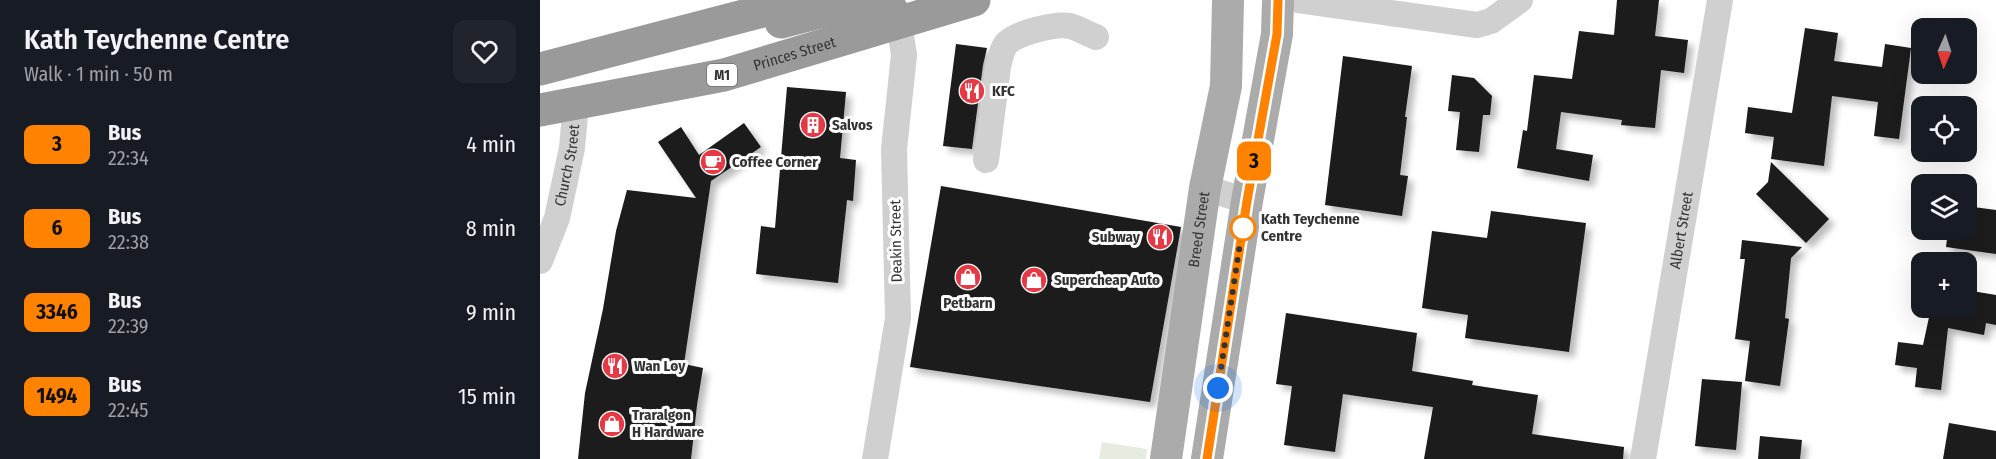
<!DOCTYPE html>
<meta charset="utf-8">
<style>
:root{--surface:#171b24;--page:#20242c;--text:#f1f3f6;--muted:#9ea1a6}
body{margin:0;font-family:"Fira Sans Condensed",sans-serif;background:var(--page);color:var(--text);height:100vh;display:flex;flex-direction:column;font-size:22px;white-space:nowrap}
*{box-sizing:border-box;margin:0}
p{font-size:20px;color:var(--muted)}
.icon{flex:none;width:33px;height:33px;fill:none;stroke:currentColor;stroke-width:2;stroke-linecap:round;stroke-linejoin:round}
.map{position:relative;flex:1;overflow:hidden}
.side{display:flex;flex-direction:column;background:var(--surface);width:540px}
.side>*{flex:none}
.badge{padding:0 12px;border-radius:9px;font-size:21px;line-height:39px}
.needle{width:39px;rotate:183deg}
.tools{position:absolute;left:1371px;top:18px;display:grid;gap:12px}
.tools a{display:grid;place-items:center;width:66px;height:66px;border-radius:12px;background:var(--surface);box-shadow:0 6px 24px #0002;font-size:30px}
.you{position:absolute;width:30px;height:30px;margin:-15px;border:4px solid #fff;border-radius:50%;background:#1a73e8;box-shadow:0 0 0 9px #1a73e833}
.map>.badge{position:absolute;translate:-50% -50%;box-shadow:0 0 0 3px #fff}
.round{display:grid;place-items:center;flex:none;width:63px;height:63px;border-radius:12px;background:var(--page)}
.head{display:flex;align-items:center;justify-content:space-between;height:102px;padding:0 24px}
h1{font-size:28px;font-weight:600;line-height:45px}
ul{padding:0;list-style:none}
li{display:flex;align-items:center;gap:18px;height:84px;padding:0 24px}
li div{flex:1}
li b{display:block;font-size:22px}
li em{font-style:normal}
li .badge{min-width:66px;font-weight:700;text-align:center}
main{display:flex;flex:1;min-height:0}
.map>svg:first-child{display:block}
.green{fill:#e6ecdf}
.building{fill:#1a1a1a;filter:url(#shadow)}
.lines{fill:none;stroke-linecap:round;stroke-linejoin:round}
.minor{stroke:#d0d0d0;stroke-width:26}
.major{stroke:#ababab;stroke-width:32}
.highway{stroke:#9a9a9a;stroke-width:33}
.line-casing{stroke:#fff;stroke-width:14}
.line{stroke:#ff8200;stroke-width:9}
.walk{stroke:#333;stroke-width:6;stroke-dasharray:0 10.8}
.stop-dot{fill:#fff;stroke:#ff8200;stroke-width:3}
.labels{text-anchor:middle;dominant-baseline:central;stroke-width:6;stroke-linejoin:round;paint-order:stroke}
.shield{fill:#fff;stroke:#707070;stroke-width:1.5}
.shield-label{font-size:14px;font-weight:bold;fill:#333}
.street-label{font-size:15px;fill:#333;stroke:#fff}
.poi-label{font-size:15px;font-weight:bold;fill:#333;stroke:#fff;text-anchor:start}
.stop-label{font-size:15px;font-weight:bold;fill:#333;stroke:#fff;text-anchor:start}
</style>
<main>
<section class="side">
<div class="head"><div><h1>Kath Teychenne Centre</h1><p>Walk · 1 min · 50 m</p></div><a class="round"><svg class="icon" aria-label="heart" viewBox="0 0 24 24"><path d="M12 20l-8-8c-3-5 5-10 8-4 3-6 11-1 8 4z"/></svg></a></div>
<ul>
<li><span class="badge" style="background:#ff8200;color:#111">3</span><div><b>Bus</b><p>22:34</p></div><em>4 min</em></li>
<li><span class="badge" style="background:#ff8200;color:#111">6</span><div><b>Bus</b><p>22:38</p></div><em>8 min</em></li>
<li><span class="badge" style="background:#ff8200;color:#111">3346</span><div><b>Bus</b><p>22:39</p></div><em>9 min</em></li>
<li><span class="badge" style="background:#ff8200;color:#111">1494</span><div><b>Bus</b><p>22:45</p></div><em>15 min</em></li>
</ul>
</section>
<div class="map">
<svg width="1456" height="459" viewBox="0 0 1456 459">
<defs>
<filter id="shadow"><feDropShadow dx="5.5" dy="5.5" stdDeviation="3" flood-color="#0004"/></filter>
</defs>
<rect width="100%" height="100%" fill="#fff"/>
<polygon class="green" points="562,442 607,449 606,459 559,459"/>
<g class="building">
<polygon points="1077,0 1119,0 1115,36 1148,40 1144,73 1121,70 1115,128 1081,125 1082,120 1021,112 1016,149 1053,155 1049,181 977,168 983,130 987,131 994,75 1032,79 1039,31 1074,35"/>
<polygon points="1265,28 1298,33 1294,61 1342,67 1345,44 1371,48 1359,139 1334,136 1338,102 1292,96 1284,166 1231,159 1234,137 1205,133 1208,107 1252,113"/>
<polygon points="416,44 447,48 443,65 432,149 403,146"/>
<polygon points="803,56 872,66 865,117 867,117 860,175 868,176 862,216 785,205"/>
<polygon points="912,75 934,78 952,96 950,115 943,115 939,152 916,150 920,112 908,111"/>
<polygon points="247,87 306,92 300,158 316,160 313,201 307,200 298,283 216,274 221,226 235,228"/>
<polygon points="204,123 221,147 171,181 144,364 163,368 157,405 151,459 38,459 45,393 63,309 76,231 87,190 156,198 118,142 141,127 159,155"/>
<polygon points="1231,162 1289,219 1266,243 1216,194 1228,182"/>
<polygon points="401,186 641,227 610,402 370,367"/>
<polygon points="1426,206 1456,210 1456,254 1406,247 1408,230 1426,230"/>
<polygon points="951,211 1046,223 1029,352 925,338 928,315 882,308 892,231 947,238"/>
<polygon points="1202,240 1262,247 1251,258 1245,318 1249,319 1240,386 1205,381 1210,341 1195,339 1205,259 1200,259"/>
<polygon points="1426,290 1456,295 1456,325 1446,323 1444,335 1408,328 1401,390 1375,387 1377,368 1355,365 1358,342 1383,345 1391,308 1426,308"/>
<polygon points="746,313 877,333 872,371 933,381 932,385 998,395 992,434 1084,447 1083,459 884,459 893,407 803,394 795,452 744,445 752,386 736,384"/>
<polygon points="1162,379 1202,382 1196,450 1155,446"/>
<polygon points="1409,423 1456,431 1456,459 1403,459"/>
<polygon points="1220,436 1262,440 1260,459 1218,459"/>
</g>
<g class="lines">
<g class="minor">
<polyline points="758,0 937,25 951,21 980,0"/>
<path d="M 446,160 L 458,67 C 460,59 461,51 466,44 C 475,33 516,23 530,26 C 538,28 548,34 556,37"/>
<polyline points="665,188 707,201"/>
<path id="s1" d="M 0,261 L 17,218 L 32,148 L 36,103"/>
<polyline points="335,459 358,318 354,149 364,55 359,22"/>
<path id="s2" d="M 1103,459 L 1180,0"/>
</g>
<g class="major">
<path id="s3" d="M 626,459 L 665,188 L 686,86 L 688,0"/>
<polyline points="667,459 707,201 737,34 738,0"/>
</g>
<g class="highway">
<polyline points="241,22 322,1 348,4 359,22"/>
<polyline points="0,69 265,0"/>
<path id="s4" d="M 0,110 L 184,75 L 434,0"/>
</g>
</g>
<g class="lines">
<g class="line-casing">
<polyline id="line" points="667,459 707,201 737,34 738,0"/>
</g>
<use href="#line" class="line"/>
<polyline class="walk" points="678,388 703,224 703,228"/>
</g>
<defs>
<g id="restaurant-disc" transform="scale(1.35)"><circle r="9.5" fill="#e63946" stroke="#fff"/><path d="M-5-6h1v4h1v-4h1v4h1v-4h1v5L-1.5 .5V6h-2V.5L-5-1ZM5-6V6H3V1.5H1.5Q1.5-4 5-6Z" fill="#fff"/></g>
<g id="building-disc" transform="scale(1.35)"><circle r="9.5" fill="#e63946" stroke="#fff"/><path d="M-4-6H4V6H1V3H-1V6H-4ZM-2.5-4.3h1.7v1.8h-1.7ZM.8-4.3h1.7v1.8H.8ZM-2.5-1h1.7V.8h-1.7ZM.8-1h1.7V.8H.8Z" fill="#fff"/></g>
<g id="cafe-disc" transform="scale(1.35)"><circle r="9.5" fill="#e63946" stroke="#fff"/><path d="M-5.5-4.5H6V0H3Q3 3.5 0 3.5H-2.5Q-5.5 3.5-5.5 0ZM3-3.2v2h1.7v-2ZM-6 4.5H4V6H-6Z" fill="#fff"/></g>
<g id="shop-disc" transform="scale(1.35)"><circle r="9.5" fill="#e63946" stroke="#fff"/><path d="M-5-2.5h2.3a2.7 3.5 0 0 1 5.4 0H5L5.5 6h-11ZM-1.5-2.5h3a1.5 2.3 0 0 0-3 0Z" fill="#fff"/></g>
</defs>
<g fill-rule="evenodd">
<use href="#restaurant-disc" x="432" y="91"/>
<use href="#building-disc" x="273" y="125"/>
<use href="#cafe-disc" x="173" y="162"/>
<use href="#restaurant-disc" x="620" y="237"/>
<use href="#shop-disc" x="428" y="277"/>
<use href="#shop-disc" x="494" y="280"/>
<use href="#restaurant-disc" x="75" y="366"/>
<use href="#shop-disc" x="72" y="424"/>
</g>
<circle class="stop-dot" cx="703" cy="228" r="12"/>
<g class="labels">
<rect class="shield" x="167" y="64" width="30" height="22" rx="4.5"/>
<g class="shield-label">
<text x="182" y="75">M1</text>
</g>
<g class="street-label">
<text stroke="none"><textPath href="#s4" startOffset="261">Princes Street</textPath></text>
<text stroke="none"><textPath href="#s1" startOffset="100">Church Street</textPath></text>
<text stroke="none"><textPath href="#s3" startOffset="232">Breed Street</textPath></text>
<text stroke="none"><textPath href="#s2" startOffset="232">Albert Street</textPath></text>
<text transform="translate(356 241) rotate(-91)">Deakin Street</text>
</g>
<g class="poi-label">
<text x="452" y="91">KFC</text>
<text x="292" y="125">Salvos</text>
<text x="192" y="162">Coffee Corner</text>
<text x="600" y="237" text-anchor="end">Subway</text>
<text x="514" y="280">Supercheap Auto</text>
<text x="428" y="303" text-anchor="middle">Petbarn</text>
<text x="94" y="366">Wan Loy</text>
<text x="92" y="415">Traralgon<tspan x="92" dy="17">H Hardware</tspan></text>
</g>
<g class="stop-label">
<text x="721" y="219">Kath Teychenne<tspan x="721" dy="17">Centre</tspan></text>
</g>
</g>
</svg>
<div class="tools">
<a><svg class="needle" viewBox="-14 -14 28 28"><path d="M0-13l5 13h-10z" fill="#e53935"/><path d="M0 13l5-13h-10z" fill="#9ea1a6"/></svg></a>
<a><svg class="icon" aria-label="locate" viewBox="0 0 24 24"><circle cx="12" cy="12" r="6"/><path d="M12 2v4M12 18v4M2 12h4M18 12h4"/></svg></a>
<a><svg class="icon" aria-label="layers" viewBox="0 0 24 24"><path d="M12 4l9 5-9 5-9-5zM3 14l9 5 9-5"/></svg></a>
<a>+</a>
</div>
<div class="you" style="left:678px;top:388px"></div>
<b class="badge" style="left:714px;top:161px;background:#ff8200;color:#111">3</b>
</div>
</main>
